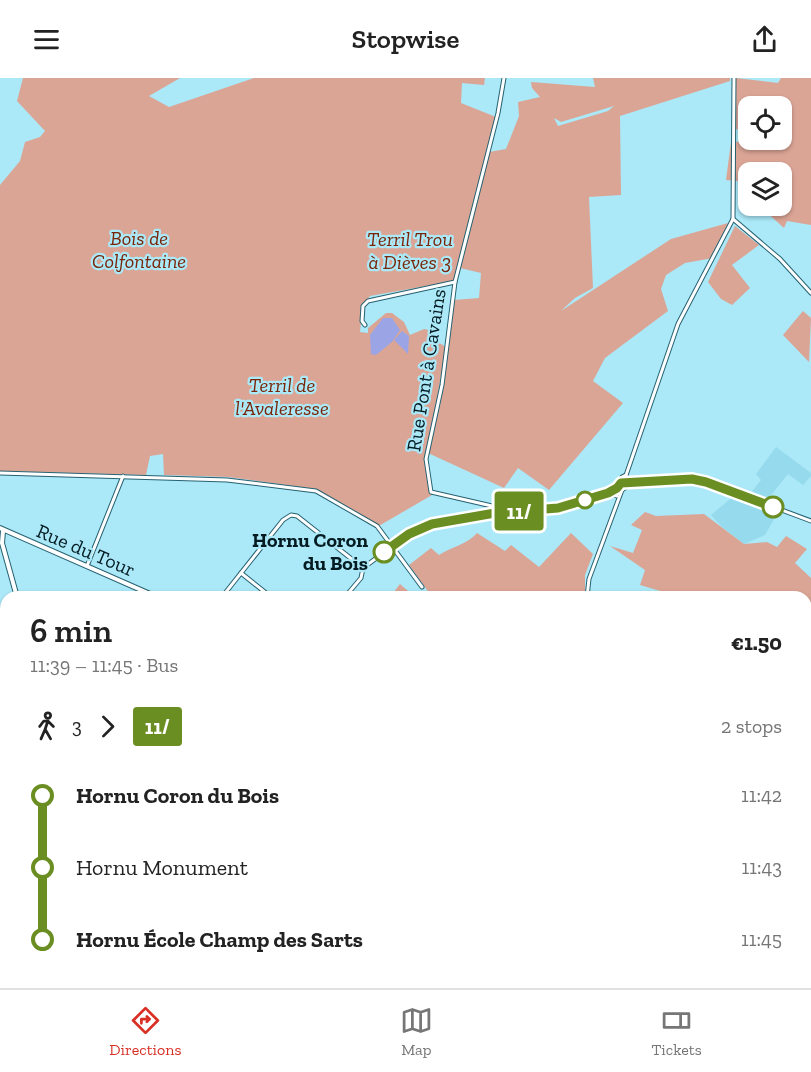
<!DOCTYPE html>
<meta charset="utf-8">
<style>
:root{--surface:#fff;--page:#f6f6f6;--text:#222;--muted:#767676;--line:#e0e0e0;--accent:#d93025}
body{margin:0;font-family:"Zilla Slab",serif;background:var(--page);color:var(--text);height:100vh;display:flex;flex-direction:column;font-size:22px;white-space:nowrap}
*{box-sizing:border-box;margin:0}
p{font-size:20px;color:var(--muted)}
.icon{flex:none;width:33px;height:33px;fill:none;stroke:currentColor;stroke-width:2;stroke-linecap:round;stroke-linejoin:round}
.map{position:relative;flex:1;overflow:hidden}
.sheet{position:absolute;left:0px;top:513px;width:812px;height:398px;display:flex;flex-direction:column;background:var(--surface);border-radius:18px 18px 0 0;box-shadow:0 2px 4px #0004}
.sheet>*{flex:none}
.badge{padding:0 12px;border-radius:4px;font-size:21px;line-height:39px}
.fabs{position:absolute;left:738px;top:18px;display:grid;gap:12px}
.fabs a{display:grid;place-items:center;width:54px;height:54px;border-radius:12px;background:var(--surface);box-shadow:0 2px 4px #0004;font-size:30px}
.map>.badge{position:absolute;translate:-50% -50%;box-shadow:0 0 0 3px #fff}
.legs{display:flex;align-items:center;gap:9px;height:66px;padding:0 30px;font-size:20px}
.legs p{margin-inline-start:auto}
.summary{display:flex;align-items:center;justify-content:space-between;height:102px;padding:0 30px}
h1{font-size:33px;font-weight:600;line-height:45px}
ul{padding:0 30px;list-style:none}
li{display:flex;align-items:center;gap:21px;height:72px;font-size:22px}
li i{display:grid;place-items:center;width:9px;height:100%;margin:0 8px;background:currentColor}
li i::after{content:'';width:15px;height:15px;margin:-8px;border:4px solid;border-radius:50%;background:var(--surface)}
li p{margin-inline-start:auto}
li:first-child i{background:linear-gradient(#0000 50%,currentColor 0)}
li:last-child i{background:linear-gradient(currentColor 50%,#0000 0)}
header{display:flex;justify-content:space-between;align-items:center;height:78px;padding:0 30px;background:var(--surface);font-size:27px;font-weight:600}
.menu{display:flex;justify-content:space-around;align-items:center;height:84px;border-top:2px solid var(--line);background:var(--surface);font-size:16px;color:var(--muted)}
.menu a{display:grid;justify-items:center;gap:3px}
.menu .selected{color:var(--accent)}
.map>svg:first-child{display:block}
.built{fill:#95daed}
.green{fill:#dba595;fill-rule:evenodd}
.water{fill:#9ba5e6}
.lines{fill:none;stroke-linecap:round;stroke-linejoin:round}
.minor-casing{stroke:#266170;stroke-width:5}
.tertiary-casing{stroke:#266170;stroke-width:6}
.minor{stroke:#fff;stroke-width:3}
.tertiary{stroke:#fff;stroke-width:4}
.line-1-casing{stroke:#fff;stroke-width:14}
.line-1{stroke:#6b8e23;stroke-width:9}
.stop-1-dot{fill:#fff;stroke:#6b8e23;stroke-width:3}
.labels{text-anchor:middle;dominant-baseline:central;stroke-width:4.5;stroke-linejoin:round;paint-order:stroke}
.park-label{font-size:20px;font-style:italic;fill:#792407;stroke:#abe8f8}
.street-label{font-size:20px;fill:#031b21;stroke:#abe8f8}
.stop-label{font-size:20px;font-weight:bold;fill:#031b21;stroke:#abe8f8;text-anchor:end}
</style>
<header><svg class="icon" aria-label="menu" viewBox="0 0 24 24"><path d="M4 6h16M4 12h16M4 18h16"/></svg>Stopwise<svg class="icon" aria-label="share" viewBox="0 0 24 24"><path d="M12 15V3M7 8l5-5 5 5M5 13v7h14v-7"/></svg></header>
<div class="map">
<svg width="811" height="910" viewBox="0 0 811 910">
<rect width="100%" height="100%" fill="#abe8f8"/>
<polygon class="built" points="776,369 811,395 811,398 803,407 788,396 763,427 778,434 765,457 744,466 721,448 711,437 735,417 746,421 761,402 756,396"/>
<g class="green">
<polygon points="23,0 180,0 149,18 169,29 254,0 485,0 484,7 462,5 461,25 496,39 454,203 370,218 363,227 360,254 368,255 368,250 386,235 392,235 404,244 410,257 424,251 429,252 431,260 446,269 426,383 432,417 377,449 316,411 228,399 164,397 163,376 150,378 146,397 0,393 0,107 20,83 25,64 40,59 45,53 17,23"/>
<path d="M 593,0 L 730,0 L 730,3 L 620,38 L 621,117 L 589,119 L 593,210 L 575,220 L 561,233 L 671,161 L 728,145 L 713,180 L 685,185 L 666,197 L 661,211 L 668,233 L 605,280 L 593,303 L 623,325 L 549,412 L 518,390 L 504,410 L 428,375 L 440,328 L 454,222 L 479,220 L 481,195 L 460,190 L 489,74 L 506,71 L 519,38 L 518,24 L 540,19 L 532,10 L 531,4 L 595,9 ZM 614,28 L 608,33 L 558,48 L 554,40 L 561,44 Z"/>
<polygon points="736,0 778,5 781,0 811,0 811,147 787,143 784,150 763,131 764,128 782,128 782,94 748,94 748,104 726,102 731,64 782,62 782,28 748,28 748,52 734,51"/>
<polygon points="735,148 759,167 732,187 750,210 732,227 721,221 708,204"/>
<polygon points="803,233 811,240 809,284 783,257"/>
<polygon points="645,434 656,438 704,436 744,466 767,464 777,469 786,458 807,471 795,485 811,500 811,601 806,597 806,519 664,519 667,515 640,507 645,492 610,468 633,475 642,452 631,447"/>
<path d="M 477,455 L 505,473 L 511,467 L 539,489 L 571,455 L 593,476 L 585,497 L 585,519 L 432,519 L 409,487 L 431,470 L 439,477 C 451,469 468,466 477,455 Z"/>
<polygon points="400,506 415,519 390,519"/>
</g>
<g class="water">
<polygon points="383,240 392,240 400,252 392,264 376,277 371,276 370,257"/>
<polygon points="402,253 409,258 408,276 394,262"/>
</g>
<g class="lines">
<g class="minor-casing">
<g id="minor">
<polyline points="733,141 780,181 811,215"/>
<polyline points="365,247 362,243 363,228 368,223 455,204"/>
<polyline points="0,395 227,402 316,413 377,448 422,509"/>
<polyline points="623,406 678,246 733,141 734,0"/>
<polyline points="624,407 657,401 707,404 811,443"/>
<polyline points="617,410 622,412 631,406"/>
<polyline points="609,415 617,418"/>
<polyline points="495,435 492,428 431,414 426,381 442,307 455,204 498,35 504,0"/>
<polyline points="87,488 123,398"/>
<polyline points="241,495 271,519"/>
<polyline points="222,519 283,442 291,437 297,438 363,490"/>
<polyline points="345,519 361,500 363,490 409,456 432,446 495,435 558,430 617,410 622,399 626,397"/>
<polyline points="587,519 589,501 622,412"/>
<polyline points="806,658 811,661"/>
<polyline points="0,766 6,765"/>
<polyline points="0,781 6,786"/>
<polyline points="292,904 297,910"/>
<polyline points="77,910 78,904"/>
<polyline points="142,910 147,904"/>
</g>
</g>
<g class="tertiary-casing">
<g id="tertiary">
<polyline points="0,450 157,519"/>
<polyline points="3,453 2,465 17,519"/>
<polyline points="187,904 194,910"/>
<polyline points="785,904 792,910"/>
</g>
</g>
<use href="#minor" class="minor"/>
<use href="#tertiary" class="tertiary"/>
</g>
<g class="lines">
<g class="line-1-casing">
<polyline id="line-1" points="384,474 409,456 432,446 495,435 558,430 608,415 617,410 621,405 692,401 706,404 773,429"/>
</g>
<use href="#line-1" class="line-1"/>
</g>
<g class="stop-1-dot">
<circle cx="585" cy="422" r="8"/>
<circle cx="773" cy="429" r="10"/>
<circle cx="384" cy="474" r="10"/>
</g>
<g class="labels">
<g class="park-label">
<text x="139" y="160">Bois de<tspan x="139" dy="23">Colfontaine</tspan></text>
<text x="410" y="161">Terril Trou<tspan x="410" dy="23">à Dièves 3</tspan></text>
<text x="282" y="307">Terril de<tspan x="282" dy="23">l'Avaleresse</tspan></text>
</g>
<g class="street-label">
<text transform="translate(426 292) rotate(-81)">Rue Pont à Cavains</text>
<text transform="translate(86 472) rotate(23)">Rue du Tour</text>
</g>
<g class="stop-label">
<text x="368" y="462">Hornu Coron<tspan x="368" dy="23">du Bois</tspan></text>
</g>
</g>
</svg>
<div class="fabs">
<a><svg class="icon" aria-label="locate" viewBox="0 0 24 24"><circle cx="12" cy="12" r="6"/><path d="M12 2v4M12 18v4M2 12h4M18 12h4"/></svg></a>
<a><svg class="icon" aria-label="layers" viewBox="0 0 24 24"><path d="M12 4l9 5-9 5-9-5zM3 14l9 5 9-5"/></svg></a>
</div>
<b class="badge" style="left:519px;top:433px;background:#6b8e23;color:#fff">11/</b>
<section class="sheet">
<div class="summary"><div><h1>6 min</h1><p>11:39 – 11:45 · Bus</p></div><b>€1.50</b></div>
<div class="legs"><svg class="icon" aria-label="walk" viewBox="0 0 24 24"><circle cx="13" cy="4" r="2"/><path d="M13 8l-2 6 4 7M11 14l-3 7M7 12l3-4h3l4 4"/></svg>3<svg class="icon" aria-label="forward" viewBox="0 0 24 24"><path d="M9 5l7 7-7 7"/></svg><b class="badge" style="background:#6b8e23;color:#fff">11/</b><p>2 stops</p></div>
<ul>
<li><i style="color:#6b8e23"></i><b>Hornu Coron du Bois</b><p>11:42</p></li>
<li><i style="color:#6b8e23"></i><span>Hornu Monument</span><p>11:43</p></li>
<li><i style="color:#6b8e23"></i><b>Hornu École Champ des Sarts</b><p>11:45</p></li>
</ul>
</section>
</div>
<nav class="menu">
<a class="selected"><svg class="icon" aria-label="directions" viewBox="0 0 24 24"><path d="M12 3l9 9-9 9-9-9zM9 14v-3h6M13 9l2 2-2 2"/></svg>Directions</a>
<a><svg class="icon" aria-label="map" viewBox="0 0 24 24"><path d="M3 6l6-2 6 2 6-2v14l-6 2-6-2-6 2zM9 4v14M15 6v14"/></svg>Map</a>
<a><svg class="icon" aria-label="tickets" viewBox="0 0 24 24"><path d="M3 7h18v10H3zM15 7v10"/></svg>Tickets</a>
</nav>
